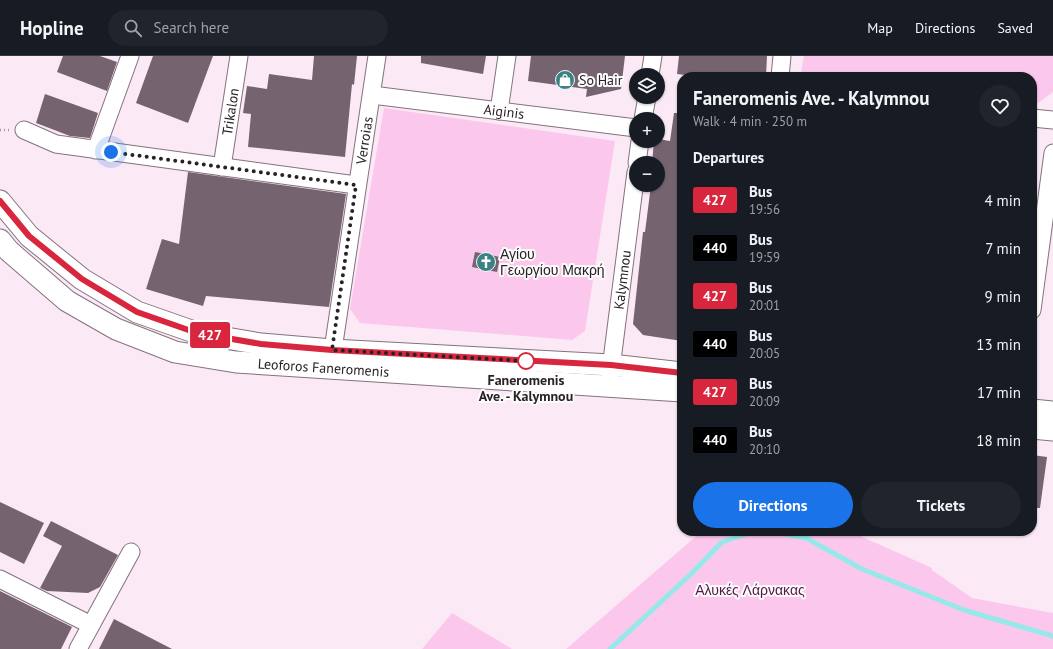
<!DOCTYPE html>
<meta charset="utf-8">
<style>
:root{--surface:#171b24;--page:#20242c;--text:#f1f3f6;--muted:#9ea1a6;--line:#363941;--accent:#1a73e8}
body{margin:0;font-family:"PT Sans",sans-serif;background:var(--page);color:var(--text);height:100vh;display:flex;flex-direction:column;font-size:15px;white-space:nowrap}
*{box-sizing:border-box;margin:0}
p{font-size:13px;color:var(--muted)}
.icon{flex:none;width:22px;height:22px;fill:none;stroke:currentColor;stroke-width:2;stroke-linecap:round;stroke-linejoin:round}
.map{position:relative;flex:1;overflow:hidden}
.details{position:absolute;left:677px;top:16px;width:360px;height:464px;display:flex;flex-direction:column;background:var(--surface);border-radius:16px;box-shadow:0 1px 3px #0004}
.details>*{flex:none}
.badge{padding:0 8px;border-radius:3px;font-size:14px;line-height:26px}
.controls{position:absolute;left:629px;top:12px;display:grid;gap:8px}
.controls a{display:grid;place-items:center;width:36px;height:36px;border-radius:50%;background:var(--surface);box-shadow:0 1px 3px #0004;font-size:20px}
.you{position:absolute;width:20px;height:20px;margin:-10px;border:3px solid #fff;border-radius:50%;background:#1a73e8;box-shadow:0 0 0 6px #1a73e833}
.map>.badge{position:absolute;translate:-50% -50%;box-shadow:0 0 0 2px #fff}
h2{padding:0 16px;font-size:15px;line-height:36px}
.round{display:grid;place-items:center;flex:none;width:42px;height:42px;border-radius:21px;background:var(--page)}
.headline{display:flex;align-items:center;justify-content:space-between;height:68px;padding:0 16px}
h1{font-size:19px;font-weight:700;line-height:30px}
.action{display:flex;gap:8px;margin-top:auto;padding:8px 16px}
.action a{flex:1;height:46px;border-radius:24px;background:var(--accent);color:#fff;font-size:16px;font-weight:700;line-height:46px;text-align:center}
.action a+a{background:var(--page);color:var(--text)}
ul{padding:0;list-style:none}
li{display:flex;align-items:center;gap:12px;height:48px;padding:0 16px}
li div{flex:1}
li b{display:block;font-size:15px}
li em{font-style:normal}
li .badge{min-width:44px;font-weight:700;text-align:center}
header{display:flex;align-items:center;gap:24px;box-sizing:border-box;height:56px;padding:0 20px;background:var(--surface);border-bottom:1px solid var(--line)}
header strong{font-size:19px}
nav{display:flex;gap:22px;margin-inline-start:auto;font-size:14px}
.search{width:280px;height:36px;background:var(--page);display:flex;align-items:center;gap:10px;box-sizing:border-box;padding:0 14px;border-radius:22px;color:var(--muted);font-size:15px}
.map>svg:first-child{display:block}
.green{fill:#fcc7ec}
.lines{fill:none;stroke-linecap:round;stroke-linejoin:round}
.stream{stroke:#97e8ea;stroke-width:5}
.building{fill:#756470}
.minor-casing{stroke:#83727e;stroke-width:19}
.major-casing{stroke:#83727e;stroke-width:23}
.path{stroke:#a597a0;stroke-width:2.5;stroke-dasharray:1 3;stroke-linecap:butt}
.minor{stroke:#fff;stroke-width:17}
.major{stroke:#fff;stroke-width:21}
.line-casing{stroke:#fff;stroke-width:9}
.line{stroke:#d7263d;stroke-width:6}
.walk{stroke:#282126;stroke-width:4;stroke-dasharray:0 7.2}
.stop-dot{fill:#fff;stroke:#d7263d;stroke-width:2}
.labels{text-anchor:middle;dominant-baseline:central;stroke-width:4;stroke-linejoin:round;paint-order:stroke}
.poi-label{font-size:14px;fill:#282126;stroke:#fcfcfc;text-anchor:start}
.street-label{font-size:14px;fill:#282126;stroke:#fcfcfc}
.stop-label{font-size:14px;font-weight:bold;fill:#282126;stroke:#fcfcfc}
.park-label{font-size:14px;fill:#561849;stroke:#fcfcfc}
</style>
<header>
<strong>Hopline</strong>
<div class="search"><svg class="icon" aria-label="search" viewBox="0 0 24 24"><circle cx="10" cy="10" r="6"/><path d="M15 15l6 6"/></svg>Search here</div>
<nav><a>Map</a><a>Directions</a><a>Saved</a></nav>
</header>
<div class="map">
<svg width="1053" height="593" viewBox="0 0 1053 593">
<rect width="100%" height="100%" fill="#fce9f6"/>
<g class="green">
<polygon points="804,0 1053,0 1053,36 1038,47 1032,46 1032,21 800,21"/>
<polygon points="384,52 615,85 585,275 572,284 360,267 350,253"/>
<polygon points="702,475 849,475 932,512 932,514 972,542 1053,557 1053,593 566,593"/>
<polygon points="452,557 512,593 422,593"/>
</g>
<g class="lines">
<g class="stream">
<polyline points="768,475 806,482 862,513 964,554 1053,580"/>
<polyline points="610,593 691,518 722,486 755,475"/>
</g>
</g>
<g class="building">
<polygon points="63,0 100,0 117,6 107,35 57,16"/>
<polygon points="153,0 213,0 188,67 136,47"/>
<polygon points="314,0 357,0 354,29 352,28 345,101 248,91 251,58 243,57 247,30 267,33 269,18 312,24"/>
<polygon points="421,0 486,0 483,18 421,7"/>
<polygon points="531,0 625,0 621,33 586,41 587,33 528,25"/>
<polygon points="679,0 767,0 766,21 701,21 677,18"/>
<polygon points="45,38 98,57 90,82 70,80 36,67"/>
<polygon points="674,57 682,57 682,285 643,279 633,268 643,176 645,176 651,129 658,129 658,107 652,107 654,85 658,85 658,83 670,85"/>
<polygon points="188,116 346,138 329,251 206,240 203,250 146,233 162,183 179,188"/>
<polygon points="475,196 500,201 497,216 472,211"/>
<polygon points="1032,399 1047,401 1040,452 1032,452"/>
<polygon points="0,446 44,467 24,508 0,496"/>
<polygon points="51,465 118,499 100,531 88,537 47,535 40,532 62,490 43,480"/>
<polygon points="0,535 72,571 61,593 0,593"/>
<polygon points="114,563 172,593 99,593"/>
</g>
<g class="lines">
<g class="minor-casing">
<g id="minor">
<polyline points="650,19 653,0"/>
<polyline points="780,21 782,0"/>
<path id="s1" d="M 372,39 L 636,72"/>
<polyline points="499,55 507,0"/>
<polyline points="1032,62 1053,64"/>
<polyline points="643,63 647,41"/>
<polyline points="24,74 56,88 356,129"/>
<polyline points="96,94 130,0"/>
<polyline points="637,107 640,85"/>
<path id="s2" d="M 222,111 L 239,0"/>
<polyline points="1032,254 1053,97"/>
<path id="s3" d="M 331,307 L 377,0"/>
<path id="s4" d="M 610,320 L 636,116"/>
<polyline points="0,523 91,569"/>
<polyline points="78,593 131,496"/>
</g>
</g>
<g class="major-casing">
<g id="major">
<polyline points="0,145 29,180 82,223 137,256 197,277 261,288 332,294 611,309 682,317"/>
<path id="s5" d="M 0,184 L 9,195 L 67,245 L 116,273 L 175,296 L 236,306 L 682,335"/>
<polyline points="1032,354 1053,356"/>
<polyline points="1032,372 1053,374"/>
</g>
</g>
<polyline class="path" points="0,74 9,74"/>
<use href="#minor" class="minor"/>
<use href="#major" class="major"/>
</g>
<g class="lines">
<g class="line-casing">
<polyline id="line" points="0,145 29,180 82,223 137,256 197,277 261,288 332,294 611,309 682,317"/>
</g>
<use href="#line" class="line"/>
<polyline class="walk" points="111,96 356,129 332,294 526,305"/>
</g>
<defs>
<g id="shop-disc" transform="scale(1)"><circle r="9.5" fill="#3a8284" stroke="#fcfcfc"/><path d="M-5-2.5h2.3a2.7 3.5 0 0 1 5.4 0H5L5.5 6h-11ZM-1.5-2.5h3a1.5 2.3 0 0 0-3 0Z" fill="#fff"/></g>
<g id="church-disc" transform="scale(1)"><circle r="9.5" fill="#3a8284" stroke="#fcfcfc"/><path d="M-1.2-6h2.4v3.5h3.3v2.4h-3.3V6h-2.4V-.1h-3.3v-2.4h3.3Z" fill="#fff"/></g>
</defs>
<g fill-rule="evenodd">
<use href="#shop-disc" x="565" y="24"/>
<use href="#church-disc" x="486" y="206"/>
</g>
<circle class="stop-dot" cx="526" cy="305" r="8"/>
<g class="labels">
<g class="poi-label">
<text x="579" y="24">So Hair</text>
<text x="500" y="198">Αγίου<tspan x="500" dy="16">Γεωργίου Μακρή</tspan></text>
</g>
<g class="street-label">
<text stroke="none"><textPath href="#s2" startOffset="56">Trikalon</textPath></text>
<text stroke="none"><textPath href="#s1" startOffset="133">Aiginis</textPath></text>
<text stroke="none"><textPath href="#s3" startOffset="225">Verroias</textPath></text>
<text stroke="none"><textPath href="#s4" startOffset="97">Kalymnou</textPath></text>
<text stroke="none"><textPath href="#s5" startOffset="360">Leoforos Faneromenis</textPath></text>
</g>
<g class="stop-label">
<text x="526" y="324">Faneromenis<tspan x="526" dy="16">Ave. - Kalymnou</tspan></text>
</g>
<g class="park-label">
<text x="750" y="534">Αλυκές Λάρνακας</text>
</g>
</g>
</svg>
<div class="controls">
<a><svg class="icon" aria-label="layers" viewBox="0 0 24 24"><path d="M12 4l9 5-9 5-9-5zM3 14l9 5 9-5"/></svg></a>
<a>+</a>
<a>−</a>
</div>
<div class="you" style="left:111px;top:96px"></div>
<b class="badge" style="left:210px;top:279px;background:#d7263d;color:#fff">427</b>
<section class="details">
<div class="headline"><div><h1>Faneromenis Ave. - Kalymnou</h1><p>Walk · 4 min · 250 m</p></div><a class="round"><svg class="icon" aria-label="heart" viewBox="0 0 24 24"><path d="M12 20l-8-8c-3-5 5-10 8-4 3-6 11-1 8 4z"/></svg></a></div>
<h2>Departures</h2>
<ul>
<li><span class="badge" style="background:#d7263d;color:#fff">427</span><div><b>Bus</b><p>19:56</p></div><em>4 min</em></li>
<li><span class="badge" style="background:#000;color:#fff">440</span><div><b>Bus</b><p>19:59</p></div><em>7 min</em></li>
<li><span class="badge" style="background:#d7263d;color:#fff">427</span><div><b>Bus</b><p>20:01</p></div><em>9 min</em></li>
<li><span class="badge" style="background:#000;color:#fff">440</span><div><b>Bus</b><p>20:05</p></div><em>13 min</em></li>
<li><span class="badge" style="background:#d7263d;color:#fff">427</span><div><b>Bus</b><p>20:09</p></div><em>17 min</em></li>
<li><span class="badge" style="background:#000;color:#fff">440</span><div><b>Bus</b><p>20:10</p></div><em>18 min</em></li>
</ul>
<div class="action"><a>Directions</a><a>Tickets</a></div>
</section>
</div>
